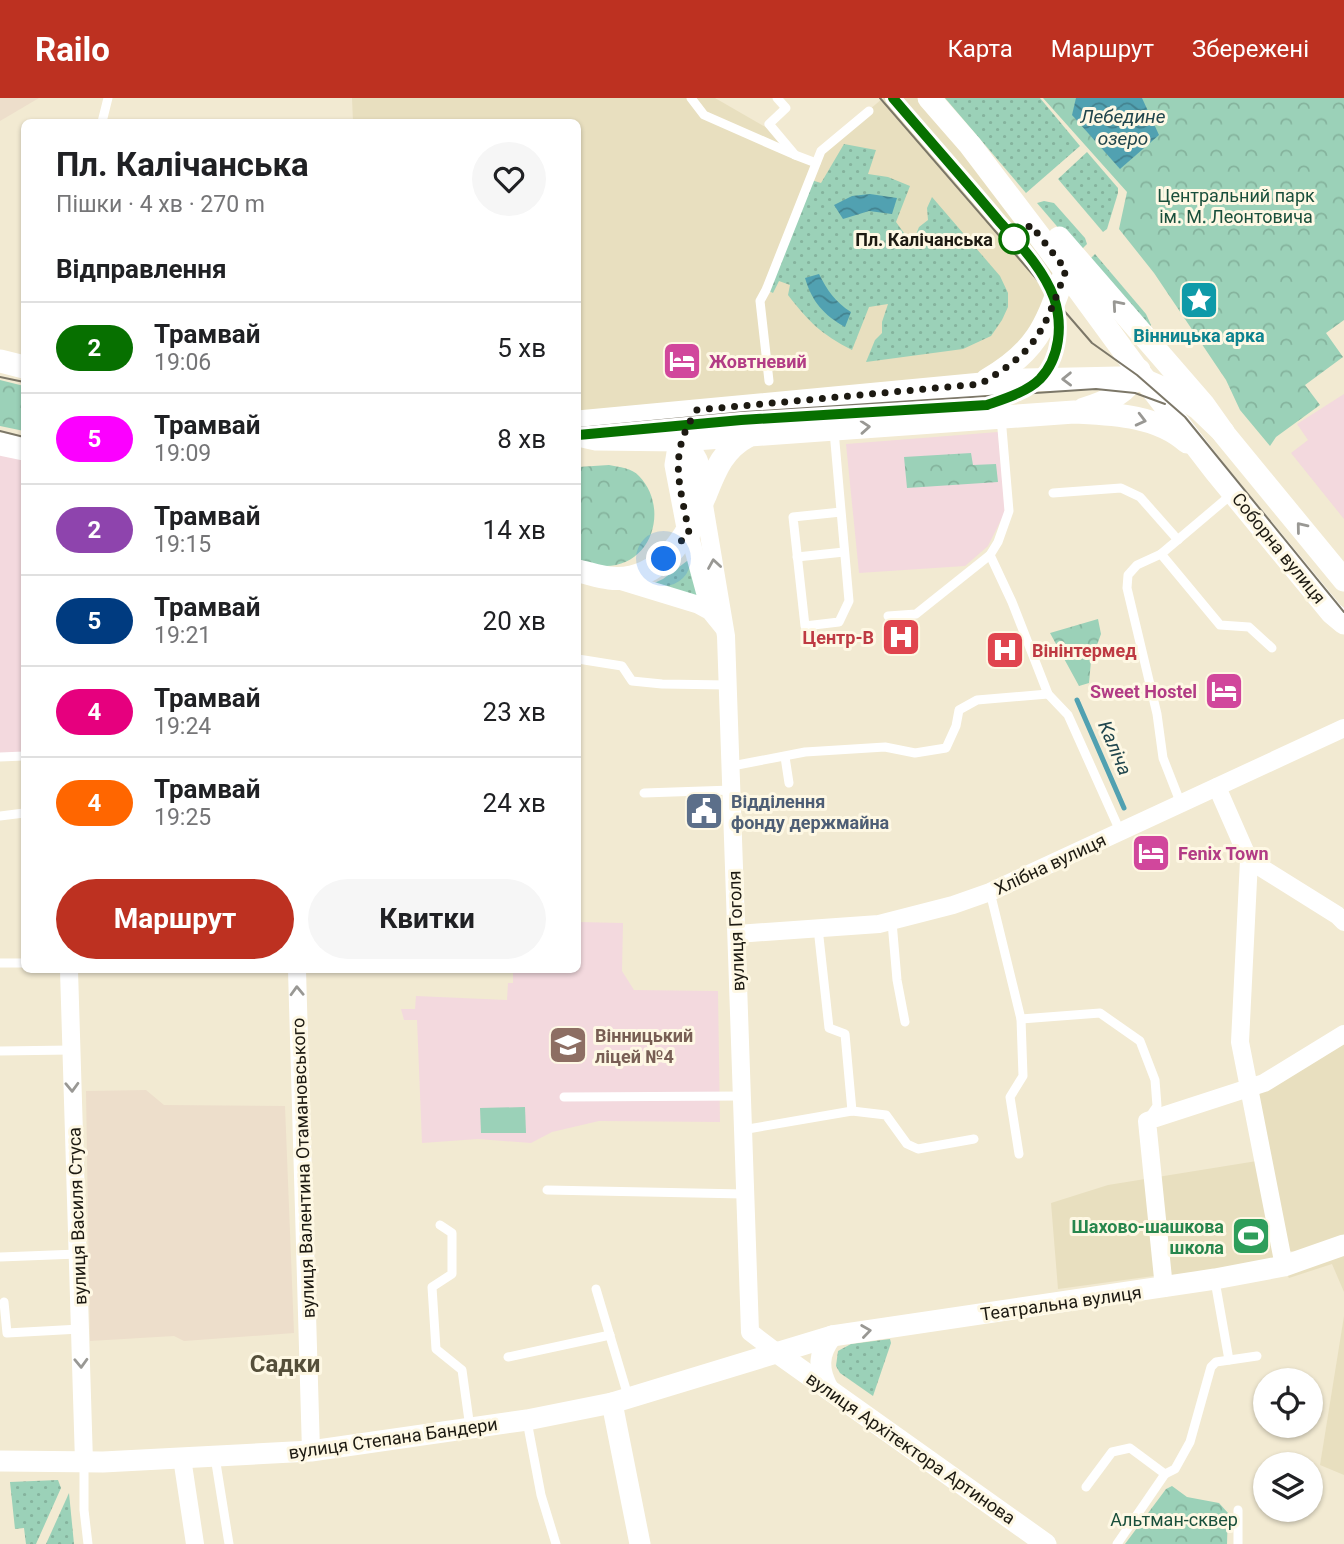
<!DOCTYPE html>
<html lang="uk">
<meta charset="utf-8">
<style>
:root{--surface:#fff;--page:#f6f6f6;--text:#202124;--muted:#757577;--line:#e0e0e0;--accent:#bd3121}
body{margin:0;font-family:Roboto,sans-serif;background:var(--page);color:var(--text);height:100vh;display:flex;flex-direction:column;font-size:26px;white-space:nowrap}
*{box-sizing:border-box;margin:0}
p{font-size:23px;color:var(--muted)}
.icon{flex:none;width:38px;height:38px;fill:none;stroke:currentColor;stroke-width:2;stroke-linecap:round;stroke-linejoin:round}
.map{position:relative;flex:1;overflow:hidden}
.side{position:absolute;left:21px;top:21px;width:560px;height:854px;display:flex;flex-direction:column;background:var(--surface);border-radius:10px;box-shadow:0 2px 5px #0004}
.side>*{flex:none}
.badge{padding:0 14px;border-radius:23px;font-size:24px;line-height:46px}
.tools{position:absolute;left:1253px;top:1270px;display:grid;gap:14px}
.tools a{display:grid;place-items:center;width:70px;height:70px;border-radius:50%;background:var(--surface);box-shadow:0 2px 5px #0004;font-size:35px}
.you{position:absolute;width:35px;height:35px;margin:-18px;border:5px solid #fff;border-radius:50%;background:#1a73e8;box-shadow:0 0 0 10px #1a73e833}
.map>.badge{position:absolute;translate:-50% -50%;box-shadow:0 0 0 4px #fff}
h2{padding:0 35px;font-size:26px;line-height:63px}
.round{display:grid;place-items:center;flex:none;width:74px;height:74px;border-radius:37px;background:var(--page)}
.overview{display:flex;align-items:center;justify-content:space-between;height:119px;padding:0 35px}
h1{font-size:33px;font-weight:700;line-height:52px}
.action{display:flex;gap:14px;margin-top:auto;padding:14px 35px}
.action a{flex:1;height:80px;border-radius:42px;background:var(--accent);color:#fff;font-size:28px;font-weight:700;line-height:80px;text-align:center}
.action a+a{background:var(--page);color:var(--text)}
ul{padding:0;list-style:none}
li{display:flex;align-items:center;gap:21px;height:91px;padding:0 35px;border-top:2px solid var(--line)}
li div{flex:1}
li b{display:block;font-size:26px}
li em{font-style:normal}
li .badge{min-width:77px;font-weight:700;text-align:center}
header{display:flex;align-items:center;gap:42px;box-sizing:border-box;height:98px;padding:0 35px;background:var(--accent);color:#fff}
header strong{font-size:33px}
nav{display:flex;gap:38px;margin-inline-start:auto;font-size:24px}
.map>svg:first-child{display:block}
.built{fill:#e8dfbf}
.education{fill:#f3d9de}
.medical{fill:#eddecb}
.grass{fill:url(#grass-dots)}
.forest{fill:url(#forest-crowns)}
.garden{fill:#9bd1b8}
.water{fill:url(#water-waves)}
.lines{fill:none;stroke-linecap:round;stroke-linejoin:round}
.stream{stroke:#51a1b1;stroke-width:5}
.service{stroke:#fff;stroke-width:9}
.minor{stroke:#fff;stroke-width:18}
.tertiary{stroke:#fff;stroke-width:21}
.secondary{stroke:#fff;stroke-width:23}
.tram{stroke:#7c7768;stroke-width:2}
.oneway{stroke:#999894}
.line-casing{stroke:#fff;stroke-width:16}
.line{stroke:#077000;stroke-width:10}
.walk{stroke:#1d1a12;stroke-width:7;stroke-dasharray:0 12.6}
.stop-dot{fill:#fff;stroke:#077000;stroke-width:3.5}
.labels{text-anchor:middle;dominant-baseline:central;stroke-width:6;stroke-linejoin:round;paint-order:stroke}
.park-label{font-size:18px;fill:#194f3b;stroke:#fef8e4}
.stop-label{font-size:18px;font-weight:bold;fill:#1d1a12;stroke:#fef8e4;text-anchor:end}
.culture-label{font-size:18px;font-weight:bold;fill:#0d838f;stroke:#fef8e4}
.hotel-label{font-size:18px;font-weight:bold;fill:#b23c85;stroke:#fef8e4;text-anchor:start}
.street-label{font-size:18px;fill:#1d1a12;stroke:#fef8e4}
.health-label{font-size:18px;font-weight:bold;fill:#be3a42;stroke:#fef8e4;text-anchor:end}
.service-label{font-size:18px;font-weight:bold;fill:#4e5e75;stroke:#fef8e4;text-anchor:start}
.education-label{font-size:18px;font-weight:bold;fill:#785e54;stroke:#fef8e4;text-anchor:start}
.leisure-label{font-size:18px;font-weight:bold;fill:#27864d;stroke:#fef8e4;text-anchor:end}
.water-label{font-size:19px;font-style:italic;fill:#20464d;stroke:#fef8e4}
.district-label{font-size:24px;font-weight:bold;fill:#554f3a;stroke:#fef8e4}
</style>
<header>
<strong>Railo</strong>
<nav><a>Карта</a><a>Маршрут</a><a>Збережені</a></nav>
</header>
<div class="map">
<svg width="1344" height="1446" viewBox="0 0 1344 1446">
<defs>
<pattern id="grass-dots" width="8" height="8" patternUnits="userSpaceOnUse" patternTransform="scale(1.75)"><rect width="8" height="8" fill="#9bd1b8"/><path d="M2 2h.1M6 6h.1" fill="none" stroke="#85b39d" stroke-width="1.8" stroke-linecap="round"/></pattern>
<pattern id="forest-crowns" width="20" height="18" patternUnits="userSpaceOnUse" patternTransform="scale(1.75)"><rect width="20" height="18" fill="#9bd1b8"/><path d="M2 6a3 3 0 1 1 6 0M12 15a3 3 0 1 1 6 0" fill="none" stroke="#85b39d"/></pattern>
<pattern id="water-waves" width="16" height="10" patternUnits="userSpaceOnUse" patternTransform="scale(1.75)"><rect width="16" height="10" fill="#51a1b1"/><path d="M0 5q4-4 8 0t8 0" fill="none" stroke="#43828f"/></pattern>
</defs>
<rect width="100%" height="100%" fill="#f2ead2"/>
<g class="built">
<polygon points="352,0 715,0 781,38 795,57 815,65 821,53 883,0 929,0 1066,172 1049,216 980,286 578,324 578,24 353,24"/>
<polygon points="1344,942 1344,1138 1295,1154 1286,1152 1256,991"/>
<polygon points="1263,1062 1284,1168 1344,1147 1344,1194 1332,1166 1289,1180 1283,1169 1164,1190 1161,1177 1058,1191 1051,1105 1108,1087"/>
<polygon points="1344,1218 1344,1377 1320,1367"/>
</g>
<g class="education">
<polygon points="1344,296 1344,421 1291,355 1308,342 1297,326"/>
<polygon points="998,334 1005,414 988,448 965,468 859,475 846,346"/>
<polygon points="0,346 24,351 24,658 0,659"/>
<polygon points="578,824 623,825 622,873 634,892 718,893 720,1024 599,1023 552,1034 531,1045 478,1041 422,1045 417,922 404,922 401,911 415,911 416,898 507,902 508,885 513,885 513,872 578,872"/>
</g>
<g class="medical">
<polygon points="0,0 39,0 0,23"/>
<polygon points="146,992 164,1007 285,1008 294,1235 184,1243 174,1238 90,1243 86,993"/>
</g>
<g class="grass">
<polygon points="945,0 1040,0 1080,48 1026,95"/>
<path d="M 844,46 L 876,52 L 868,76 L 888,79 L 910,88 L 896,124 L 912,146 L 919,129 L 928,122 L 927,110 L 932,99 L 1000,178 L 1008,195 L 1008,209 L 1002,222 L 991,238 L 963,251 L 866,264 L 875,242 L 882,235 L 882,224 L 888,206 L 869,209 L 852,252 C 821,236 809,224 788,197 L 790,187 L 779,183 L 773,195 L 765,191 L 808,81 L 821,85 Z"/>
<polygon points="1087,54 1118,90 1118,95 1107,131 1103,134 1058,81"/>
<polygon points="1044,103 1054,105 1085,140 1087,146 1079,154 1037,105"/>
<polygon points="1095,156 1146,216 1151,227 1146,232 1090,161"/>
<polygon points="691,460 700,500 648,488 663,481"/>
<polygon points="890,1241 891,1245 873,1298 840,1275 836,1268 838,1253 851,1246"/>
<polygon points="58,1382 61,1390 36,1446 26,1446 24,1430 15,1431 10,1384"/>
<polygon points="69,1395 74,1446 46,1446"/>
</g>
<g class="forest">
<polygon points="1043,0 1344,0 1344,222 1326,235 1343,259 1305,287 1320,307 1276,339 1270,348 1240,312 1226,282 1154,175 1119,131 1127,94"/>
<polygon points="0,282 24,288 24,333 0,328"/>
<polygon points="971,355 973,367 996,366 998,384 907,390 904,359"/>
<path d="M 609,367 C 619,369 632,370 639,378 C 670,410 652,469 604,468 C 596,468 586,464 578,463 L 578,369 Z"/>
<polygon points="1098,521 1101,536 1091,563 1089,585 1079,588 1050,535"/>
<polygon points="1172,1388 1187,1399 1219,1405 1228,1415 1227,1446 1125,1446 1166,1391"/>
</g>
<polygon class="garden" points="525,1009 526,1035 481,1035 480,1010"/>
<g class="water">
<polygon points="1076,0 1142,0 1159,37 1120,71 1072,17"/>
<polygon points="870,96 897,100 892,116 869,113 843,121 834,107 852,98"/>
<path d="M 819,176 C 827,192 835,204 851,214 L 845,229 C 824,217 812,204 805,180 Z"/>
</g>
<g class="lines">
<polyline class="stream" points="1077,602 1124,710"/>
<g class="service">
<polyline points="691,0 704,17 795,57"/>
<polyline points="777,0 786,10 769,26 795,57 816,65"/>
<polyline points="102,24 108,0"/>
<polyline points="769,283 760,203 766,192 821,53 869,13"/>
<polyline points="1001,319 1009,413 998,444 990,457 1012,504 1048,596 1068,617 1120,733"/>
<polyline points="834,333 849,503 839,524 805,528 793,419 841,414"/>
<polyline points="1053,395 1121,390 1140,399 1178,442"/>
<polyline points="1161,456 1220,527 1249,529 1272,550"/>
<polyline points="797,459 844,454"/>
<polyline points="888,518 916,516 990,457"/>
<polyline points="578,561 622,568 632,583 662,586 727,587"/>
<polyline points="0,659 24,658"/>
<polyline points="785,659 789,685"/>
<polyline points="732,668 805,654 885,649 915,655 946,650 956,628 959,612 977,602 1048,596"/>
<polyline points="644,695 732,692"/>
<polyline points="1181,706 1163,660 1157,616 1127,490 1128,477 1137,467 1161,456 1232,396"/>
<polyline points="0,718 24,715"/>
<polyline points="990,794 1021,921 1023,978 1010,999 1019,1056"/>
<polyline points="892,824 897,882 905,924"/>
<polyline points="818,830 829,930 845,936 852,1013"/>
<polyline points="0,865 24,865"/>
<polyline points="1021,921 1100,915 1140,943 1155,982 1157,1008 1148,1021"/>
<polyline points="0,953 71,952"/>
<polyline points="564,999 742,998"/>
<polyline points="742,1032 852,1013 886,1017 907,1046 918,1051 974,1041"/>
<polyline points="547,1092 744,1096"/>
<polyline points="440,1127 452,1135 452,1176 432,1189 436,1251 462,1272 470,1330"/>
<polyline points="0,1159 78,1156"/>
<polyline points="1215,1183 1229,1262"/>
<polyline points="596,1191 628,1298"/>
<polyline points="4,1204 7,1235 80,1231"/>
<polyline points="508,1259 610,1237"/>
<polyline points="527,1323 541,1397 556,1446"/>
<polyline points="215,1359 229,1446"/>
<polyline points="84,1364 84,1412 88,1446"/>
<polyline points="1165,1376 1175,1371 1190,1344 1211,1269 1216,1264 1257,1258"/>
<polyline points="1086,1389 1112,1354 1130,1350 1165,1376 1117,1446"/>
<polyline points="1238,1412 1238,1446"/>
</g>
<g class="minor">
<polyline points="703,401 726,538 750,1234 776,1254"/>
<polyline points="689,435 710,513"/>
<polyline points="614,481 699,507 710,513 723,529"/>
<polyline points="1217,689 1249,762 1337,817 1344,824"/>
<polyline points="1249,762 1240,944 1284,1168"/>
<polyline points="737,836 879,826 953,807 990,794 1344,630"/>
<polyline points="69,872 84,1364"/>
<polyline points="297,872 311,1353"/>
<polyline points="1164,1190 1147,1023 1264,985 1344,936"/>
<polyline points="182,1360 195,1446"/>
</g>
<g class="tertiary">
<polyline points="776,1254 1046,1446"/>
<path d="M 829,1292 C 818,1273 817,1256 832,1238"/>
<polyline points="612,1305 640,1446"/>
<polyline points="0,1363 103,1364 311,1353 527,1322 612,1305 832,1238 1215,1181 1284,1168 1344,1147"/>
</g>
<g class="secondary">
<polyline points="929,0 970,47 1046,147 1139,274 1216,374 1332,515 1344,525"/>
<polyline points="1059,140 1203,306 1225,337 1344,482"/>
<polyline points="0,263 24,269"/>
<path d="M 987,282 C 1039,252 1046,226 1066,172"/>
<path d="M 1084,311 C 1107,304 1128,295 1139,272"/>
<polyline points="578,324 1025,282 1120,280 1146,283 1174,295 1198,310 1223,334"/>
<polyline points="687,330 678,355 676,367 689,435"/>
<path d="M 578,337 L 596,341 L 681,342 L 1074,314 C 1112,316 1157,317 1187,344"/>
<path d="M 675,337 C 700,360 699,366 703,398"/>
<polyline points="0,346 24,351"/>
<path d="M 578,473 C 588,475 599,479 609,480 C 660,486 688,437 705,398 C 715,373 723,351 748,338"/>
</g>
<g class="tram">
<polyline points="880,0 1092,245 1137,277 1185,319 1344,514"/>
<polyline points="0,279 24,284"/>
<path d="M 1016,295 C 1059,272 1062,247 1055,202"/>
<polyline points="578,330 745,314 1096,291 1135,295 1165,306"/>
<polyline points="0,333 24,339"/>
</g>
</g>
<defs><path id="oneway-chevron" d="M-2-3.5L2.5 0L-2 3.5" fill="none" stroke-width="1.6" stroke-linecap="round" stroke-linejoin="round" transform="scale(1.75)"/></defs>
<g class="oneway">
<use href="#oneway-chevron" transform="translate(1117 207) rotate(-131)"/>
<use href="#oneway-chevron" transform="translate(1067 281) rotate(179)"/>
<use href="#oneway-chevron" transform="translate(1141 322) rotate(14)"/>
<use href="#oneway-chevron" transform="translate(865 329) rotate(-4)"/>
<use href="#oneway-chevron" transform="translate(1301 429) rotate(-129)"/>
<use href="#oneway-chevron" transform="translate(714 466) rotate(-99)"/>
<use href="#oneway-chevron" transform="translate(297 893) rotate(-92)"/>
<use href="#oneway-chevron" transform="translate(72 989) rotate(88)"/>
<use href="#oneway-chevron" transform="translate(866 1233) rotate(-8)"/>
<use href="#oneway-chevron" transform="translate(81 1265) rotate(88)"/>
</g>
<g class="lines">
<g class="line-casing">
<path id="line" d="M 578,337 L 741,322 L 987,307 C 1004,301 1027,294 1040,281 C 1060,260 1063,227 1054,200 C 1043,170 1019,146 998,122 C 964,81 928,41 893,0"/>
</g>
<use href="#line" class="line"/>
<path class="walk" d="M 664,461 L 689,435 C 680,386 667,357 697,312 L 980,286 C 1038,253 1044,232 1066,172 L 1031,127 L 1014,141"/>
</g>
<defs>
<g id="sight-square" transform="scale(2.0125)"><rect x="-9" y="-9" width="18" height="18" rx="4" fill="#0f9aa8" stroke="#fef8e4"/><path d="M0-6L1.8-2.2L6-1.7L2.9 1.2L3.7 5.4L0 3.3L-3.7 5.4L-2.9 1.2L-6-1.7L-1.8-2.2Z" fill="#fff"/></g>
<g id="hotel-square" transform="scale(2.0125)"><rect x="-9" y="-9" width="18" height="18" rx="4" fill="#d1479c" stroke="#fef8e4"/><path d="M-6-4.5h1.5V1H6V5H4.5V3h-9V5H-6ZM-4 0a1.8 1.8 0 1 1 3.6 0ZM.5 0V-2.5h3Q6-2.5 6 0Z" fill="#fff"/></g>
<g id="hospital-square" transform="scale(2.0125)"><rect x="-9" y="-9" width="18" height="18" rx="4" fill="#e0444e" stroke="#fef8e4"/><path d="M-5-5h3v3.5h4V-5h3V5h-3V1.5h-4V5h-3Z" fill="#fff"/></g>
<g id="civic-square" transform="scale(2.0125)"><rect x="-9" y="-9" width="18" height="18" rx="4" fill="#5c6f8a" stroke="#fef8e4"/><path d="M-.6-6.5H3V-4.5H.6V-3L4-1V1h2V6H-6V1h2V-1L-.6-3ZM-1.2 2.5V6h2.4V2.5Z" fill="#fff"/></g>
<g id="school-square" transform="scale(2.0125)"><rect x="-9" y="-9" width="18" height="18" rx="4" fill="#8d6e63" stroke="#fef8e4"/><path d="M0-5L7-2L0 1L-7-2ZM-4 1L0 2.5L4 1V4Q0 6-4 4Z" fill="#fff"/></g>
<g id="stadium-square" transform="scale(2.0125)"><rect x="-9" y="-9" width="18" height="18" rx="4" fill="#2e9e5b" stroke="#fef8e4"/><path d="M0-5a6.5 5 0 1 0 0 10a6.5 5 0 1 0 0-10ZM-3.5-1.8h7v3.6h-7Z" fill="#fff"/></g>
</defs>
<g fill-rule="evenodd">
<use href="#sight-square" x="1199" y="202"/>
<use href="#hotel-square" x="682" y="263"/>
<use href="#hospital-square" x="901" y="539"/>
<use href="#hospital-square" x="1005" y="552"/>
<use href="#hotel-square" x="1224" y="593"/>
<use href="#civic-square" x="704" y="713"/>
<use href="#hotel-square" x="1151" y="755"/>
<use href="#school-square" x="568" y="947"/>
<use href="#stadium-square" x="1251" y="1138"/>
</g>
<circle class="stop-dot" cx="1014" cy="141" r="14"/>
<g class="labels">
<g class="park-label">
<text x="1236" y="97">Центральний парк<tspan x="1236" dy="21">ім. М. Леонтовича</tspan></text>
<text x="1174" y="1421">Альтман-сквер</text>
</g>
<g class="stop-label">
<text x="993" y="141">Пл. Калічанська</text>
</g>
<g class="culture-label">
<text x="1199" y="237">Вінницька арка</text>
</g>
<g class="hotel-label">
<text x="709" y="263">Жовтневий</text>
<text x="1197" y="593" text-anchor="end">Sweet Hostel</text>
<text x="1178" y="755">Fenix Town</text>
</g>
<g class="street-label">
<text transform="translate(1279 450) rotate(51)">Соборна вулиця</text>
<text transform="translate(1050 766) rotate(-25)">Хлібна вулиця</text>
<text transform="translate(736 833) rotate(-92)">вулиця Гоголя</text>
<text transform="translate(303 1070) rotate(-92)">вулиця Валентина Отамановського</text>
<text transform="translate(77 1118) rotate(-92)">вулиця Василя Стуса</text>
<text transform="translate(1061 1205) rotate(-8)">Театральна вулиця</text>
<text transform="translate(393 1340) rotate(-8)">вулиця Степана Бандери</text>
<text transform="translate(911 1350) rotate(35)">вулиця Архітектора Артинова</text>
</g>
<g class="health-label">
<text x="874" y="539">Центр-В</text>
<text x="1032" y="552" text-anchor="start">Вінінтермед</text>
</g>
<g class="service-label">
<text x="731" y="703">Відділення<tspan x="731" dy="21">фонду держмайна</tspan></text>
</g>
<g class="education-label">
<text x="595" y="937">Вінницький<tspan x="595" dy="21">ліцей №4</tspan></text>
</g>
<g class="leisure-label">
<text x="1224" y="1128">Шахово-шашкова<tspan x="1224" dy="21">школа</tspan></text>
</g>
<g class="water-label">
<text x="1123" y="18">Лебедине<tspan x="1123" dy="22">озеро</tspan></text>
<text transform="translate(1115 650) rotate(67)">Каліча</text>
</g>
<g class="district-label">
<text x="285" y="1266">Садки</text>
</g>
</g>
</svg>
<div class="tools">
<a><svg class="icon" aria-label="locate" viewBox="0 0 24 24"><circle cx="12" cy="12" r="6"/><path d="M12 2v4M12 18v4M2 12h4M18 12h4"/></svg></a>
<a><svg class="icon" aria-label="layers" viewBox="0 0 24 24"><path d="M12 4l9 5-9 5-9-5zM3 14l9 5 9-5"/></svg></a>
</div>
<div class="you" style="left:664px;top:461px"></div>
<section class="side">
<div class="overview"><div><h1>Пл. Калічанська</h1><p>Пішки · 4 хв · 270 m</p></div><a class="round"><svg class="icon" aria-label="heart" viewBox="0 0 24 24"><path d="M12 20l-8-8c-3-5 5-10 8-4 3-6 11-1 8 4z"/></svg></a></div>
<h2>Відправлення</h2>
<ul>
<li><span class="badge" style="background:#077000;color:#fff">2</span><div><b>Трамвай</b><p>19:06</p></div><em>5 хв</em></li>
<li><span class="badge" style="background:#fb00ff;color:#fff">5</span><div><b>Трамвай</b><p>19:09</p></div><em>8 хв</em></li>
<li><span class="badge" style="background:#8e44ad;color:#fff">2</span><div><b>Трамвай</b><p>19:15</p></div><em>14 хв</em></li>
<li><span class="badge" style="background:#003b80;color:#fff">5</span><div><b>Трамвай</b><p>19:21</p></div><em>20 хв</em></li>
<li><span class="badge" style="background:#e6007e;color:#fff">4</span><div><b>Трамвай</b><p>19:24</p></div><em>23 хв</em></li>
<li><span class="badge" style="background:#f60;color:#fff">4</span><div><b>Трамвай</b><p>19:25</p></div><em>24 хв</em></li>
</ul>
<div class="action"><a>Маршрут</a><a>Квитки</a></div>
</section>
</div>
